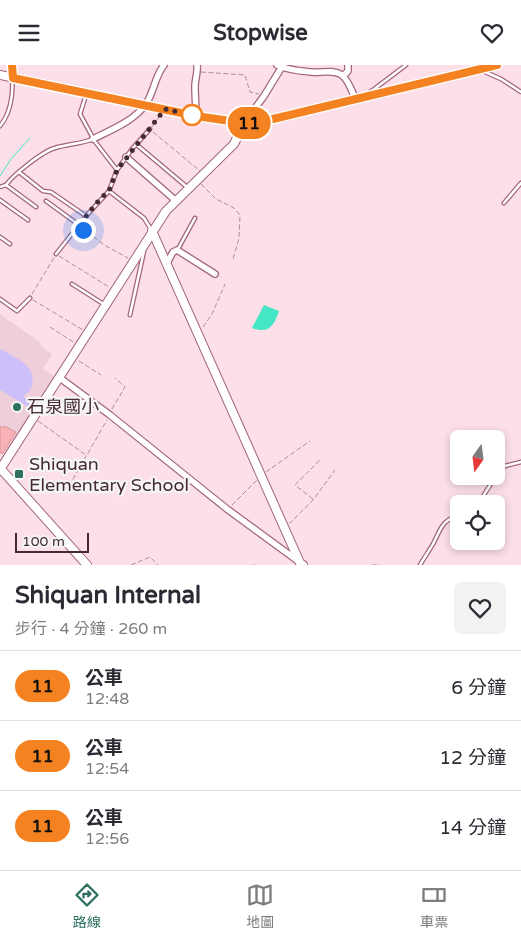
<!DOCTYPE html>
<html lang="zh-TW">
<meta charset="utf-8">
<style>
:root{--surface:#fff;--page:#f2f2f3;--text:#2b2b33;--muted:#7c7c81;--line:#e1e1e2;--accent:#2d7061}
body{margin:0;font-family:"Varela Round","Noto Sans TC",sans-serif;background:var(--page);color:var(--text);height:100vh;display:flex;flex-direction:column;font-size:19px;white-space:nowrap}
*{box-sizing:border-box;margin:0}
p{font-size:16px;color:var(--muted)}
.icon{flex:none;width:28px;height:28px;fill:none;stroke:currentColor;stroke-width:2;stroke-linecap:round;stroke-linejoin:round}
.map{position:relative;height:500px;overflow:hidden}
.panel{display:flex;flex-direction:column;background:var(--surface);flex:1}
.panel>*{flex:none}
.badge{padding:0 10px;border-radius:16px;font-size:18px;line-height:32px}
.needle{width:32px;rotate:194deg}
.tools{position:absolute;left:450px;top:365px;display:grid;gap:10px}
.tools a{display:grid;place-items:center;width:55px;height:55px;border-radius:8px;background:var(--surface);box-shadow:0 2px 8px #0003;font-size:25px}
.scale{position:absolute;left:15px;bottom:12px;width:74px;box-sizing:border-box;padding-left:5px;border:2px solid #452a34;border-top:0;font-size:14px;line-height:18px;white-space:nowrap;color:#452a34;-webkit-text-stroke:4px #f5f5f5;paint-order:stroke}
.you{position:absolute;width:25px;height:25px;margin:-12px;border:4px solid #fff;border-radius:50%;background:#1a73e8;box-shadow:0 0 0 8px #1a73e833}
.map>.badge{position:absolute;translate:-50% -50%;box-shadow:0 0 0 2px #fff}
.round{display:grid;place-items:center;flex:none;width:52px;height:52px;border-radius:8px;background:var(--page)}
.headline{display:flex;align-items:center;justify-content:space-between;height:85px;padding:0 15px}
h1{font-size:24px;font-weight:700;line-height:38px}
ul{padding:0;list-style:none}
li{display:flex;align-items:center;gap:15px;height:70px;padding:0 15px;border-top:1px solid var(--line)}
li div{flex:1}
li b{display:block;font-size:19px}
li em{font-style:normal}
li .badge{min-width:55px;font-weight:700;text-align:center}
header{display:flex;justify-content:space-between;align-items:center;height:65px;padding:0 15px;background:var(--surface);font-size:22px;font-weight:700}
.dock{display:flex;justify-content:space-around;align-items:center;height:70px;border-top:1px solid var(--line);background:var(--surface);font-size:14px;color:var(--muted)}
.dock a{display:grid;justify-items:center;gap:2px}
.dock .current{color:var(--accent)}
.map>svg:first-child{display:block}
.built{fill:#eeced9}
.green{fill:#cdbff9}
.water{fill:#45e6c5}
.lines{fill:none;stroke-linecap:round;stroke-linejoin:round}
.stream{stroke:#45e6c5;stroke-width:1}
.building{fill:#f9b2b5;stroke:#dc9599}
.lane-casing{stroke:#a3647c;stroke-width:5}
.street-casing{stroke:#a3647c;stroke-width:8}
.secondary-casing{stroke:#a3647c;stroke-width:10}
.path{stroke:#ab8f99;stroke-width:1;stroke-dasharray:5 2.5;stroke-linecap:butt}
.lane{stroke:#fff;stroke-width:2.5}
.street{stroke:#fff;stroke-width:5.5}
.secondary{stroke:#fff;stroke-width:8}
.line-casing{stroke:#fff;stroke-width:11}
.line{stroke:#f58220;stroke-width:8}
.walk{stroke:#452a34;stroke-width:5;stroke-dasharray:0 9}
.stop-dot{fill:#fff;stroke:#f58220;stroke-width:2.5}
.poi-dot{fill:#2d7061;stroke:#f5f5f5;stroke-width:2}
.labels{text-anchor:middle;dominant-baseline:central;stroke-width:4.5;stroke-linejoin:round;paint-order:stroke}
.poi-label{font-size:18px;fill:#452a34;stroke:#f5f5f5;text-anchor:start}
</style>
<header><svg class="icon" aria-label="menu" viewBox="0 0 24 24"><path d="M4 6h16M4 12h16M4 18h16"/></svg>Stopwise<svg class="icon" aria-label="heart" viewBox="0 0 24 24"><path d="M12 20l-8-8c-3-5 5-10 8-4 3-6 11-1 8 4z"/></svg></header>
<div class="map">
<svg width="521" height="500" viewBox="0 0 521 500">
<rect width="100%" height="100%" fill="#fcdfe9"/>
<polygon class="built" points="0,249 41,278 41,281 52,289 43,304 54,311 16,373 5,389 2,390 0,389"/>
<path class="green" d="M 0,284 C 14,292 37,300 32,320 C 31,326 27,329 22,331 L 33,338 L 30,343 L 0,325 Z"/>
<path class="water" d="M 264,240 L 279,246 C 274,261 269,269 252,263 Z"/>
<g class="lines">
<polyline class="stream" points="0,111 11,94 30,73"/>
</g>
<polygon class="building" points="0,361 3,363 4,361 16,367 3,388 0,388"/>
<g class="lines">
<g class="lane-casing">
<g id="lane">
<polyline points="483,6 501,14 521,27"/>
<polyline points="369,28 406,0"/>
<polyline points="86,30 80,49 93,73"/>
<path d="M 0,61 C 14,44 13,21 12,0"/>
<polyline points="137,80 187,122"/>
<polyline points="117,105 132,84 150,64"/>
<polyline points="19,107 43,126 51,127 86,151"/>
<polyline points="6,120 36,142"/>
<path d="M 0,122 L 6,120 C 13,110 43,86 55,83 C 68,79 81,79 93,74 L 117,105 L 109,126 L 144,153 L 152,166"/>
<polyline points="0,135 28,155"/>
<polyline points="46,136 79,160"/>
<polyline points="504,138 521,118"/>
<polyline points="0,172 10,179"/>
<polyline points="178,184 195,153"/>
<polyline points="56,189 86,151 109,126"/>
<polyline points="72,219 105,240"/>
<polyline points="0,234 17,246 30,233"/>
<polyline points="130,250 144,186"/>
<polyline points="496,411 505,401 521,397"/>
<polyline points="478,439 496,411"/>
<path d="M 420,500 C 424,493 429,486 433,479 C 441,464 441,456 459,450"/>
</g>
</g>
<g class="street-casing">
<g id="street">
<path d="M 277,0 C 287,5 300,6 311,7 C 321,8 333,4 342,10 C 348,15 352,26 355,33"/>
<polyline points="343,11 348,6 348,0"/>
<path d="M 196,51 C 196,41 195,31 195,21 C 195,14 198,8 197,0"/>
<polyline points="244,58 264,31 283,0"/>
<path d="M 93,74 C 111,65 134,56 146,39 C 154,27 155,11 164,0"/>
<polyline points="126,92 175,135"/>
<polyline points="167,198 173,187 177,185 215,209"/>
<polyline points="60,313 110,350 227,444 298,496"/>
</g>
</g>
<g class="secondary-casing">
<g id="secondary">
<polyline points="0,10 196,51 244,58 273,54 497,0"/>
<polyline points="152,166 300,498 303,500"/>
<polyline points="0,403 87,500"/>
<polyline points="1,403 166,146 234,79 244,58"/>
</g>
</g>
<g class="path">
<polyline points="201,7 245,10 250,27 259,29"/>
<polyline points="152,62 161,49"/>
<polyline points="153,67 200,106"/>
<polyline points="201,119 216,134 234,143 240,150 239,173 233,194"/>
<polyline points="81,163 106,181 128,193"/>
<polyline points="59,191 109,222"/>
<polyline points="32,229 55,191"/>
<polyline points="33,235 83,265"/>
<polyline points="50,262 75,278"/>
<polyline points="203,262 212,249 225,219"/>
<polyline points="79,296 101,310"/>
<polyline points="112,344 125,322 115,313"/>
<polyline points="38,356 86,390"/>
<polyline points="266,407 310,376"/>
<polyline points="69,421 107,355"/>
<polyline points="313,434 295,420 320,395"/>
<polyline points="232,440 257,415"/>
<polyline points="289,459 313,435 335,405"/>
<polyline points="131,500 150,492 158,500"/>
<polyline points="253,500 255,500"/>
<polyline points="372,500 380,500"/>
</g>
<use href="#lane" class="lane"/>
<use href="#street" class="street"/>
<use href="#secondary" class="secondary"/>
</g>
<g class="lines">
<g class="line-casing">
<polyline id="line" points="12,0 13,13 196,51 244,58 273,54 497,0"/>
</g>
<use href="#line" class="line"/>
<polyline class="walk" points="83,165 79,160 100,134 109,126 117,105 165,44 196,51 192,50"/>
</g>
<circle class="stop-dot" cx="192" cy="50" r="10"/>
<g class="poi-dot">
<circle cx="17" cy="342" r="5"/>
<rect x="14" y="404" width="10" height="10" rx="2.5"/>
</g>
<g class="labels">
<g class="poi-label">
<text x="27" y="342">石泉國小</text>
<text x="29" y="399">Shiquan<tspan x="29" dy="21">Elementary School</tspan></text>
</g>
</g>
</svg>
<div class="tools">
<a><svg class="needle" viewBox="-14 -14 28 28"><path d="M0-13l5 13h-10z" fill="#e53935"/><path d="M0 13l5-13h-10z" fill="#7c7c81"/></svg></a>
<a><svg class="icon" aria-label="locate" viewBox="0 0 24 24"><circle cx="12" cy="12" r="6"/><path d="M12 2v4M12 18v4M2 12h4M18 12h4"/></svg></a>
</div>
<div class="scale">100 m</div>
<div class="you" style="left:83px;top:165px"></div>
<b class="badge" style="left:249px;top:58px;background:#f58220;color:#111">11</b>
</div>
<section class="panel">
<div class="headline"><div><h1>Shiquan Internal</h1><p>步行 · 4 分鐘 · 260 m</p></div><a class="round"><svg class="icon" aria-label="heart" viewBox="0 0 24 24"><path d="M12 20l-8-8c-3-5 5-10 8-4 3-6 11-1 8 4z"/></svg></a></div>
<ul>
<li><span class="badge" style="background:#f58220;color:#111">11</span><div><b>公車</b><p>12:48</p></div><em>6 分鐘</em></li>
<li><span class="badge" style="background:#f58220;color:#111">11</span><div><b>公車</b><p>12:54</p></div><em>12 分鐘</em></li>
<li><span class="badge" style="background:#f58220;color:#111">11</span><div><b>公車</b><p>12:56</p></div><em>14 分鐘</em></li>
</ul>
</section>
<nav class="dock">
<a class="current"><svg class="icon" aria-label="directions" viewBox="0 0 24 24"><path d="M12 3l9 9-9 9-9-9zM9 14v-3h6M13 9l2 2-2 2"/></svg>路線</a>
<a><svg class="icon" aria-label="map" viewBox="0 0 24 24"><path d="M3 6l6-2 6 2 6-2v14l-6 2-6-2-6 2zM9 4v14M15 6v14"/></svg>地圖</a>
<a><svg class="icon" aria-label="tickets" viewBox="0 0 24 24"><path d="M3 7h18v10H3zM15 7v10"/></svg>車票</a>
</nav>
